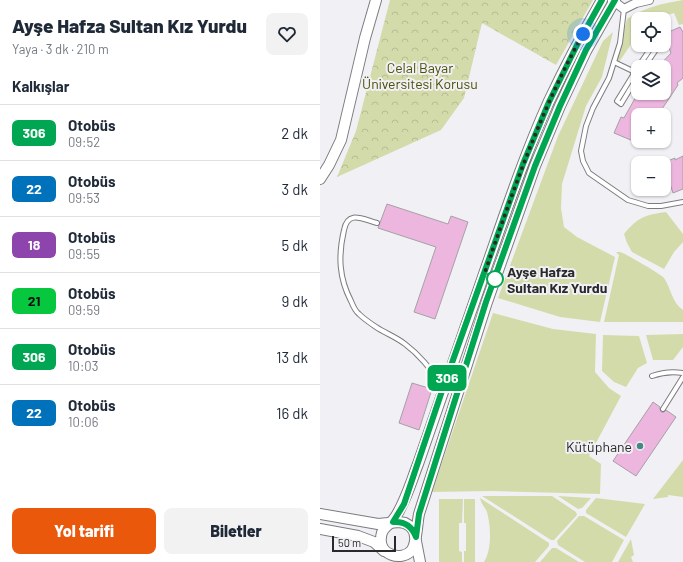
<!DOCTYPE html>
<html lang="tr">
<meta charset="utf-8">
<style>
:root{--surface:#fff;--page:#f2f2f3;--text:#1f2937;--muted:#747a83;--line:#e0e1e3;--accent:#ea580c}
body{margin:0;font-family:Barlow,sans-serif;background:var(--page);color:var(--text);height:100vh;display:flex;flex-direction:column;font-size:15px;white-space:nowrap}
*{box-sizing:border-box;margin:0}
p{font-size:13px;color:var(--muted)}
.icon{flex:none;width:22px;height:22px;fill:none;stroke:currentColor;stroke-width:2;stroke-linecap:round;stroke-linejoin:round}
.map{position:relative;flex:1;overflow:hidden}
.sheet{display:flex;flex-direction:column;background:var(--surface);width:320px}
.sheet>*{flex:none}
.badge{padding:0 8px;border-radius:6px;font-size:14px;line-height:26px}
.tools{position:absolute;left:311px;top:12px;display:grid;gap:8px}
.tools a{display:grid;place-items:center;width:40px;height:40px;border-radius:8px;background:var(--surface);box-shadow:0 1px 3px #0004;font-size:20px}
.scale{position:absolute;left:12px;bottom:10px;width:64px;box-sizing:border-box;padding-left:4px;border:2px solid #29292a;border-top:0;font-size:11px;line-height:14px;white-space:nowrap;color:#29292a;-webkit-text-stroke:3px #f1f1f5;paint-order:stroke}
.you{position:absolute;width:20px;height:20px;margin:-10px;border:3px solid #fff;border-radius:50%;background:#1a73e8;box-shadow:0 0 0 6px #1a73e833}
.map>.badge{position:absolute;translate:-50% -50%;box-shadow:0 0 0 2px #fff}
h2{padding:0 12px;font-size:15px;line-height:36px}
.round{display:grid;place-items:center;flex:none;width:42px;height:42px;border-radius:8px;background:var(--page)}
.overview{display:flex;align-items:center;justify-content:space-between;height:68px;padding:0 12px}
h1{font-size:19px;font-weight:800;line-height:30px}
.button{display:flex;gap:8px;margin-top:auto;padding:8px 12px}
.button a{flex:1;height:46px;border-radius:8px;background:var(--accent);color:#fff;font-size:16px;font-weight:800;line-height:46px;text-align:center}
.button a+a{background:var(--page);color:var(--text)}
ul{padding:0;list-style:none}
li{display:flex;align-items:center;gap:12px;height:56px;padding:0 12px;border-top:1px solid var(--line)}
li div{flex:1}
li b{display:block;font-size:15px}
li em{font-style:normal}
li .badge{min-width:44px;font-weight:700;text-align:center}
main{display:flex;flex:1;min-height:0}
.map>svg:first-child{display:block}
.green{fill:#d4dbaa}
.forest{fill:url(#forest-crowns)}
.building{fill:#edb6de;stroke:#a5a1a4}
.lines{fill:none;stroke-linecap:round;stroke-linejoin:round}
.service-casing{stroke:#7c7c80;stroke-width:6}
.minor-casing{stroke:#7c7c80;stroke-width:10}
.tertiary-casing{stroke:#7c7c80;stroke-width:12}
.service{stroke:#fff;stroke-width:4}
.minor{stroke:#fff;stroke-width:8}
.tertiary{stroke:#fff;stroke-width:10}
.line-casing{stroke:#fff;stroke-width:9}
.line{stroke:#00a651;stroke-width:6}
.walk{stroke:#29292a;stroke-width:4;stroke-dasharray:0 7.2}
.stop-dot{fill:#fff;stroke:#00a651;stroke-width:2}
.poi-dot{fill:#448980;stroke:#f1f1f5;stroke-width:1.5}
.labels{text-anchor:middle;dominant-baseline:central;stroke-width:4;stroke-linejoin:round;paint-order:stroke}
.park-label{font-size:14px;fill:#4a5006;stroke:#f1f1f5}
.stop-label{font-size:14px;font-weight:bold;fill:#29292a;stroke:#f1f1f5;text-anchor:start}
.poi-label{font-size:14px;fill:#29292a;stroke:#f1f1f5;text-anchor:end}
</style>
<main>
<section class="sheet">
<div class="overview"><div><h1>Ayşe Hafza Sultan Kız Yurdu</h1><p>Yaya · 3 dk · 210 m</p></div><a class="round"><svg class="icon" aria-label="heart" viewBox="0 0 24 24"><path d="M12 20l-8-8c-3-5 5-10 8-4 3-6 11-1 8 4z"/></svg></a></div>
<h2>Kalkışlar</h2>
<ul>
<li><span class="badge" style="background:#00a651;color:#fff">306</span><div><b>Otobüs</b><p>09:52</p></div><em>2 dk</em></li>
<li><span class="badge" style="background:#0072bc;color:#fff">22</span><div><b>Otobüs</b><p>09:53</p></div><em>3 dk</em></li>
<li><span class="badge" style="background:#8e44ad;color:#fff">18</span><div><b>Otobüs</b><p>09:55</p></div><em>5 dk</em></li>
<li><span class="badge" style="background:#06c73d;color:#111">21</span><div><b>Otobüs</b><p>09:59</p></div><em>9 dk</em></li>
<li><span class="badge" style="background:#00a651;color:#fff">306</span><div><b>Otobüs</b><p>10:03</p></div><em>13 dk</em></li>
<li><span class="badge" style="background:#0072bc;color:#fff">22</span><div><b>Otobüs</b><p>10:06</p></div><em>16 dk</em></li>
</ul>
<div class="button"><a>Yol tarifi</a><a>Biletler</a></div>
</section>
<div class="map">
<svg width="363" height="562" viewBox="0 0 363 562">
<defs>
<pattern id="forest-crowns" width="20" height="18" patternUnits="userSpaceOnUse"><rect width="20" height="18" fill="#d4dbaa"/><path d="M2 6a3 3 0 1 1 6 0M12 15a3 3 0 1 1 6 0" fill="none" stroke="#b6bc92"/></pattern>
</defs>
<rect width="100%" height="100%" fill="#f1f1f5"/>
<g class="green">
<path d="M 363,0 L 363,24 L 359,25 L 354,13 L 334,19 L 318,19 L 318,34 L 299,62 L 297,60 L 307,19 C 327,7 340,4 363,0 Z"/>
<polygon points="293,32 282,77 266,106 242,184 241,208 244,227 257,237 295,257 280,322 240,317 178,298 238,136 283,41"/>
<path d="M 346,212 L 363,234 L 363,242 L 354,252 L 344,269 L 312,252 L 307,243 L 304,234 C 318,217 325,215 346,212 Z"/>
<path d="M 296,252 L 300,252 L 305,254 C 312,258 341,274 344,278 C 351,288 352,303 363,310 L 363,322 L 284,322 L 299,255 Z"/>
<polygon points="173,313 233,329 276,334 275,372 289,388 301,396 269,456 281,464 280,494 172,491 112,492"/>
<polygon points="363,334 363,347 353,360 333,360 326,335"/>
<polygon points="283,335 319,336 327,363 318,368 306,387 294,382 282,371"/>
<polygon points="363,460 363,497 348,495 348,497 333,499"/>
<polygon points="162,496 232,496 256,512 257,515 234,540 231,540"/>
<polygon points="238,496 271,498 262,508 258,509"/>
<path d="M 160,498 L 229,543 L 229,546 L 215,562 L 164,562 C 172,549 171,527 167,512 C 165,507 161,504 160,498 Z"/>
<polygon points="276,498 325,504 306,537 266,513 266,510"/>
<polygon points="119,499 143,499 142,523 139,523 139,551 142,552 142,562 119,562"/>
<polygon points="144,499 155,499 155,562 144,562 144,551 146,551 146,523 144,523"/>
<polygon points="259,516 264,516 304,540 292,562 265,562 238,545 237,541"/>
<polygon points="311,539 314,555 311,557 313,562 298,562"/>
<polygon points="232,548 236,548 259,562 220,562"/>
</g>
<polygon class="forest" points="70,0 273,0 236,65 162,23 144,98 121,130 17,177 36,131"/>
<g class="building">
<polygon points="360,27 363,32 363,78 357,83 358,85 338,115 318,115 318,143 294,133 301,117 304,118 318,93 344,93 344,67 338,67 351,53 344,34"/>
<polygon points="363,156 363,189 353,193 343,163 355,158 355,160"/>
<polygon points="67,204 128,224 131,216 148,222 115,319 94,312 116,247 58,228"/>
<polygon points="92,383 112,389 99,430 79,423"/>
<polygon points="333,402 340,407 340,409 341,412 344,412 346,410 356,417 316,476 293,461"/>
</g>
<g class="lines">
<g class="service-casing">
<g id="service">
<polyline points="304,9 300,43 294,62 289,78 273,108 266,126 261,151 263,161 269,173 308,200 328,206 341,206 363,202"/>
<polyline points="294,62 317,73"/>
<polyline points="318,67 297,101 301,104 318,76"/>
<polyline points="318,67 331,48 335,51 324,67"/>
<path d="M 57,223 C 42,219 28,210 24,230 C 18,256 19,278 31,301 C 33,306 35,311 39,314 C 44,319 50,323 56,327 C 65,333 76,337 85,344 C 101,356 112,370 123,387"/>
<path d="M 332,376 C 343,372 351,371 363,373"/>
<polyline points="343,409 363,377"/>
</g>
</g>
<g class="minor-casing">
<polyline id="minor" points="292,0 304,9 316,3 329,0"/>
</g>
<g class="tertiary-casing">
<g id="tertiary">
<path d="M 282,0 C 263,33 245,67 229,101 C 204,156 185,214 165,271 C 143,335 120,399 98,464 C 91,482 86,500 76,516 C 71,525 62,526 61,537 C 58,555 82,562 92,550 C 97,542 97,523 99,514 L 167,302 L 215,166 L 240,106 L 266,51 L 295,0"/>
<polyline points="0,179 9,165 21,140 45,38 56,0"/>
<polyline points="0,514 58,524 79,522 85,523 90,526 94,531 100,562"/>
<polyline points="0,529 38,536 54,542 64,551"/>
</g>
</g>
<use href="#service" class="service"/>
<use href="#minor" class="minor"/>
<use href="#tertiary" class="tertiary"/>
</g>
<g class="lines">
<g class="line-casing">
<path id="line" d="M 282,0 L 257,45 L 229,102 L 203,164 L 123,388 L 84,504 L 73,522 C 85,521 92,526 96,537 L 99,514 L 166,302 L 215,166 L 240,106 L 266,50 L 295,0"/>
</g>
<use href="#line" class="line"/>
<path class="walk" d="M 175,279 L 165,272 C 193,191 221,109 263,34"/>
</g>
<circle class="stop-dot" cx="175" cy="279" r="8"/>
<circle class="poi-dot" cx="320" cy="446" r="4"/>
<g class="labels">
<g class="park-label">
<text x="100" y="67">Celal Bayar<tspan x="100" dy="16">Üniversitesi Korusu</tspan></text>
</g>
<g class="stop-label">
<text x="187" y="271">Ayşe Hafza<tspan x="187" dy="16">Sultan Kız Yurdu</tspan></text>
</g>
<g class="poi-label">
<text x="312" y="446">Kütüphane</text>
</g>
</g>
</svg>
<div class="tools">
<a><svg class="icon" aria-label="locate" viewBox="0 0 24 24"><circle cx="12" cy="12" r="6"/><path d="M12 2v4M12 18v4M2 12h4M18 12h4"/></svg></a>
<a><svg class="icon" aria-label="layers" viewBox="0 0 24 24"><path d="M12 4l9 5-9 5-9-5zM3 14l9 5 9-5"/></svg></a>
<a>+</a>
<a>−</a>
</div>
<div class="scale">50 m</div>
<div class="you" style="left:263px;top:34px"></div>
<b class="badge" style="left:127px;top:378px;background:#00a651;color:#fff">306</b>
</div>
</main>
